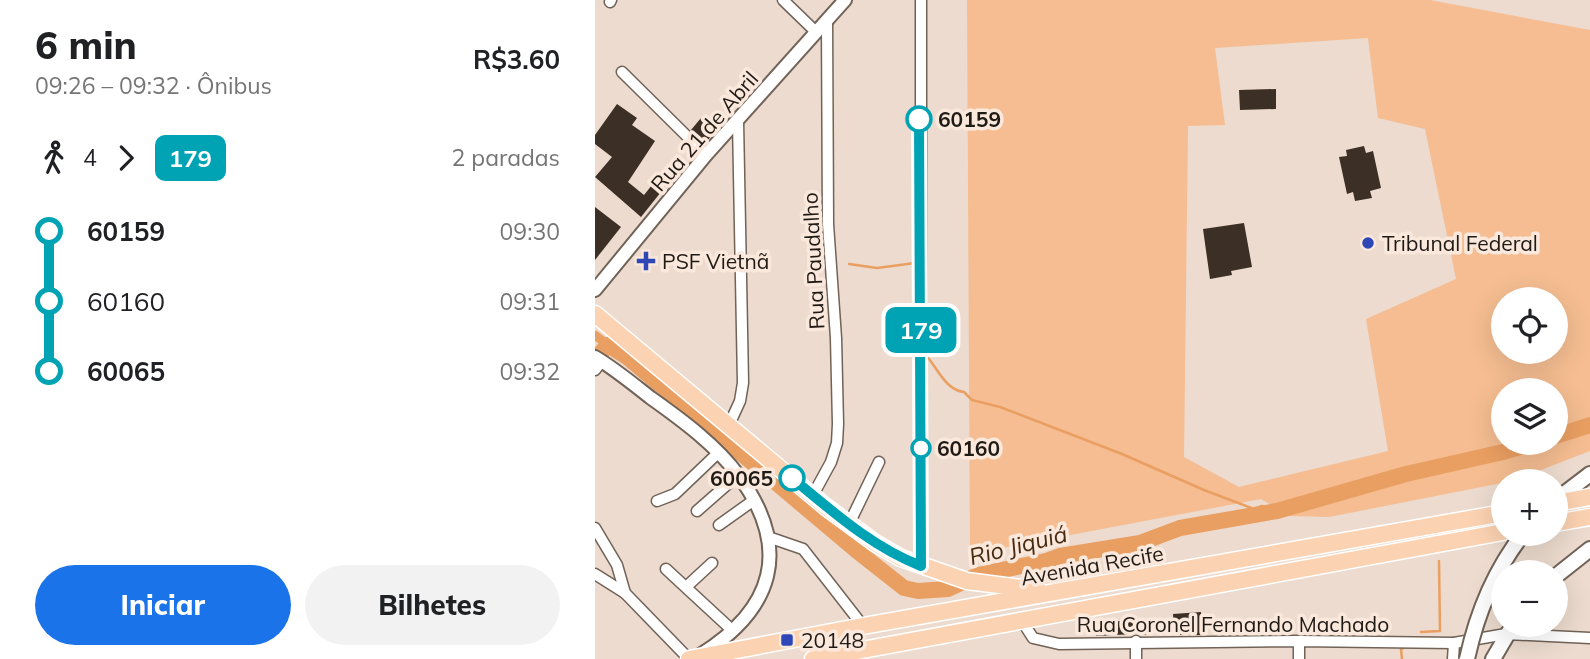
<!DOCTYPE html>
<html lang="pt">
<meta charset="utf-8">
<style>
:root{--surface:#fff;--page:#f2f2f2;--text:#202124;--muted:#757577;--accent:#1a73e8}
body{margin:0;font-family:Mulish,sans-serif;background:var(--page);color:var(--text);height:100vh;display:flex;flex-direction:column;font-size:26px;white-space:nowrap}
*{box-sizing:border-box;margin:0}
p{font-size:23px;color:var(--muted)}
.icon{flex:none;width:38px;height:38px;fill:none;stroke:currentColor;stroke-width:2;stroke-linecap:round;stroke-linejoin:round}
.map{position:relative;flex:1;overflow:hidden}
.side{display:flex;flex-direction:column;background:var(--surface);width:595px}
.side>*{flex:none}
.badge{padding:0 14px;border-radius:10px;font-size:24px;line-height:46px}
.fabs{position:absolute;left:896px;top:287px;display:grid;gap:14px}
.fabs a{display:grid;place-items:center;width:77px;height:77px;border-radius:50%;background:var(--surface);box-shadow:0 7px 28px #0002;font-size:35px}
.map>.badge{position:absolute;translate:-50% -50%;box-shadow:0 0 0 4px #fff}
.legs{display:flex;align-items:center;gap:10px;height:77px;padding:0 35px;font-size:23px}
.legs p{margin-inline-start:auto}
.summary{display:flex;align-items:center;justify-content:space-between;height:119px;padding:0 35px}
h1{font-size:38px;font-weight:800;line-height:52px}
.primary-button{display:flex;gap:14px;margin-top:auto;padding:14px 35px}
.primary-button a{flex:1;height:80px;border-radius:42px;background:var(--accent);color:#fff;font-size:28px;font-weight:800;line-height:80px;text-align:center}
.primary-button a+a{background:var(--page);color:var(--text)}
ul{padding:0 35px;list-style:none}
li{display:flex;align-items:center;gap:24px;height:70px;font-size:26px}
li i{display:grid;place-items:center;width:10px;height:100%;margin:0 9px;background:currentColor}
li i::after{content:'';width:18px;height:18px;margin:-9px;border:5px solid;border-radius:50%;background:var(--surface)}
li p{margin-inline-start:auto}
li:first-child i{background:linear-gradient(#0000 50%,currentColor 0)}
li:last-child i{background:linear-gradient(currentColor 50%,#0000 0)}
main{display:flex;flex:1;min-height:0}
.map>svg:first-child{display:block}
.green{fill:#f5bd91;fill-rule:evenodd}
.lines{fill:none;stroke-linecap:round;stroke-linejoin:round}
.stream{stroke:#ea9f62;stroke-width:2.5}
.canal{stroke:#ea9f62;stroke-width:9}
.river{stroke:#ea9f62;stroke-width:16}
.building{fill:#3c2f25}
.minor-casing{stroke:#716358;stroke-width:13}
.tertiary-casing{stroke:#716358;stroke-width:16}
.secondary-casing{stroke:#716358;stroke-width:18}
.primary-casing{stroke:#fff;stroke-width:19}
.minor{stroke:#fff;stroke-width:10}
.tertiary{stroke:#fff;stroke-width:12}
.secondary{stroke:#fff;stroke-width:14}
.primary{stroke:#fcd3b2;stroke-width:16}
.secondary-bridge-casing{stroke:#716358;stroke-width:18;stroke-linecap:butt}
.secondary-bridge{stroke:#fff;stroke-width:14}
.line-1-casing{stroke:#fff;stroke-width:16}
.line-1{stroke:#00a3b4;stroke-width:10}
.stop-1-dot{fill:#fff;stroke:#00a3b4;stroke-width:3.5}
.poi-dot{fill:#2f46b7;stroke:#f9e8db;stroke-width:2.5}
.labels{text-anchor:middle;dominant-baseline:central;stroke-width:7;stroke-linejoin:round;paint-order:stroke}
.stop-label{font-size:21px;font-weight:bold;fill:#201a15;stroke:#f9e8db;text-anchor:start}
.street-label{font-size:21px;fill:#201a15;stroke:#f9e8db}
.poi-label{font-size:21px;fill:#201a15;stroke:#f9e8db;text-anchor:start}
.water-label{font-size:23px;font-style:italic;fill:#482a10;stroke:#f9e8db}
</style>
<main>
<section class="side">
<div class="summary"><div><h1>6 min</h1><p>09:26 – 09:32 · Ônibus</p></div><b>R$3.60</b></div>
<div class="legs"><svg class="icon" aria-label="walk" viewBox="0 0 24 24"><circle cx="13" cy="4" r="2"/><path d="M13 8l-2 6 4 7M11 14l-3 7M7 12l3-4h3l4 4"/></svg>4<svg class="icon" aria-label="forward" viewBox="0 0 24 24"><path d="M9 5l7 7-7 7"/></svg><b class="badge" style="background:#00a3b4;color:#fff">179</b><p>2 paradas</p></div>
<ul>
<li><i style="color:#00a3b4"></i><b>60159</b><p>09:30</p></li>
<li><i style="color:#00a3b4"></i><span>60160</span><p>09:31</p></li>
<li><i style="color:#00a3b4"></i><b>60065</b><p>09:32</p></li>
</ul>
<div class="primary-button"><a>Iniciar</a><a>Bilhetes</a></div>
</section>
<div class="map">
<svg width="995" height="659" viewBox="0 0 995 659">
<rect width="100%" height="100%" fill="#ecdbce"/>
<path class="green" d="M 372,0 L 835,0 L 995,30 L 995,451 L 917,481 L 734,517 L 695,516 L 666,499 L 375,554 ZM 773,38 L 783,118 L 830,129 L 861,279 L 771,319 L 793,451 L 644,487 L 589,457 L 593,126 L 630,125 L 620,48 ZM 961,299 L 961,352 L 908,352 L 908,299 ZM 961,390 L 961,443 L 908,443 L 908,390 Z"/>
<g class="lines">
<g class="stream">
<polyline points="254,264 282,268 320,263 320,338 323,342"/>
<path d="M 330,354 C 342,367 350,390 369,392 L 377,400 L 405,407 L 527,454 L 609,490 L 659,509 L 667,506 L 682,511"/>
<polyline points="826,632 845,631 844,561"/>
<polyline points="807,659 806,650 809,647"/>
</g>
<polyline class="canal" points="0,335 13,345"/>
<g class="river">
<polyline points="0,359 13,345 32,357 262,551 309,588 323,591 353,589 383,575 451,561 465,556 545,543 585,528 682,511 811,474 908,452 938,443"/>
<polyline points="961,436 995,425"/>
</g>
</g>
<g class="building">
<polygon points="681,89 681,109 645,110 644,90"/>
<polygon points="22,104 42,118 37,125 60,141 33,182 49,195 61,180 70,187 46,217 0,177 17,157 0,144 0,135"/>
<polygon points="106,118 121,131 110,143 96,130"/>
<polygon points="769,146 771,153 778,151 786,188 775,191 777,198 760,201 758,192 752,194 744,157 752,156 751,150"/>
<polygon points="0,207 26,227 0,260"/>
<polygon points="649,223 657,267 636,271 637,275 615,279 608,229"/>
<polygon points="606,612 607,635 579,635 578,614"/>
<polygon points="555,620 554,635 540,634 501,636 500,622"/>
</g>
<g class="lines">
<g class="minor-casing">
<g id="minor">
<polyline points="188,0 221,32"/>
<polyline points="326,0 326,566"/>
<polyline points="15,2 16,0"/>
<polyline points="27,72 111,155"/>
<polyline points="0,370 7,361"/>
<polyline points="134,425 145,401 148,383 143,121"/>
<polyline points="218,495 236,462 242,443 243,424 241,338 233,224 232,20"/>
<polyline points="62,501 80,494 123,453"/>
<polyline points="102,511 143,475"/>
<polyline points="254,524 284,462"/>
<polyline points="124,525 159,500"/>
<polyline points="0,528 22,565 30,593 94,659"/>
<polyline points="173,537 208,549 268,626"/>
<polyline points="71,569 138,631"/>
<polyline points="0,574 30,593"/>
<polyline points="91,587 117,563"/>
<polyline points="427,621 438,638 464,644 704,641 859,643 911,634 995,638"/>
<polyline points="704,641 704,659"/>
<polyline points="541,659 541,641"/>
<polyline points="858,659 859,643"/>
</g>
</g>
<g class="tertiary-casing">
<g id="tertiary">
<polyline points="0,290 111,155 250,0"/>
<path d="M 0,357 C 20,369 38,384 56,398 C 87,420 121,445 144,476 C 197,549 179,609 105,655"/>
</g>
</g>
<g class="secondary-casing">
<g id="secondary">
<polyline points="961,500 995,474"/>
<polyline points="961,576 995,549"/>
<polyline points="898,659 918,625"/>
</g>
</g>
<g class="primary-casing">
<g id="primary">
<polyline points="0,314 231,507 280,543 306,558 372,581 443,590"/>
<polyline points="961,503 995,497"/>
<polyline points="961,523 995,517"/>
<polyline points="94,659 268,626 908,513"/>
<polyline points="218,659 908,532"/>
</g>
</g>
<use href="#minor" class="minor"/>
<use href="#tertiary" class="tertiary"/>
<use href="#secondary" class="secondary"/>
<use href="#primary" class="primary"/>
<g class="secondary-bridge-casing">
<path id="secondary-bridge" d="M 872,659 C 882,613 899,571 928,534"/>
</g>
<use href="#secondary-bridge" class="secondary-bridge"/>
</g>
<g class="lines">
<g class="line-1-casing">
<path id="line-1" d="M 197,478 C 237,511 277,547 326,566 L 324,119"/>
</g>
<use href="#line-1" class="line-1"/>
</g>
<g class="stop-1-dot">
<circle cx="324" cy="119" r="12"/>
<circle cx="326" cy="448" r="9"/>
<circle cx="197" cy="478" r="12"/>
</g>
<g class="poi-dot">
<circle cx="773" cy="243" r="7"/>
<path d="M47.5 250.5h7v7h7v7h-7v7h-7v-7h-7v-7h7z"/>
<rect x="185" y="633" width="14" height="14" rx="3.5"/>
</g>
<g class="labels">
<g class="stop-label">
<text x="343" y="119">60159</text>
<text x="342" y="448">60160</text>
<text x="178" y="478" text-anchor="end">60065</text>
</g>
<g class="street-label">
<text transform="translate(109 131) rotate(-49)">Rua 21 de Abril</text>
<text transform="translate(218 261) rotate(-93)">Rua Paudalho</text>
<text transform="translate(497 565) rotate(-10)">Avenida Recife</text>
<text x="638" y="624">Rua Coronel Fernando Machado</text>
</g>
<g class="poi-label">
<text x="787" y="243">Tribunal Federal</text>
<text x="67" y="261">PSF Vietnã</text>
<text x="206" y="640">20148</text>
</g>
<g class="water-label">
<text transform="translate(423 545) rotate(-14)">Rio Jiquiá</text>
</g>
</g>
</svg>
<div class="fabs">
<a><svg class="icon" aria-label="locate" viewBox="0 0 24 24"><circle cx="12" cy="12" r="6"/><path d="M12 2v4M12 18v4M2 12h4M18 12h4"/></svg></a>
<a><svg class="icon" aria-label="layers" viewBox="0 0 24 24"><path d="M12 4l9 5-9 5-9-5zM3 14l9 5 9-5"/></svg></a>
<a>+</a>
<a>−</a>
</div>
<b class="badge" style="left:326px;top:330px;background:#00a3b4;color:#fff">179</b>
</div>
</main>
